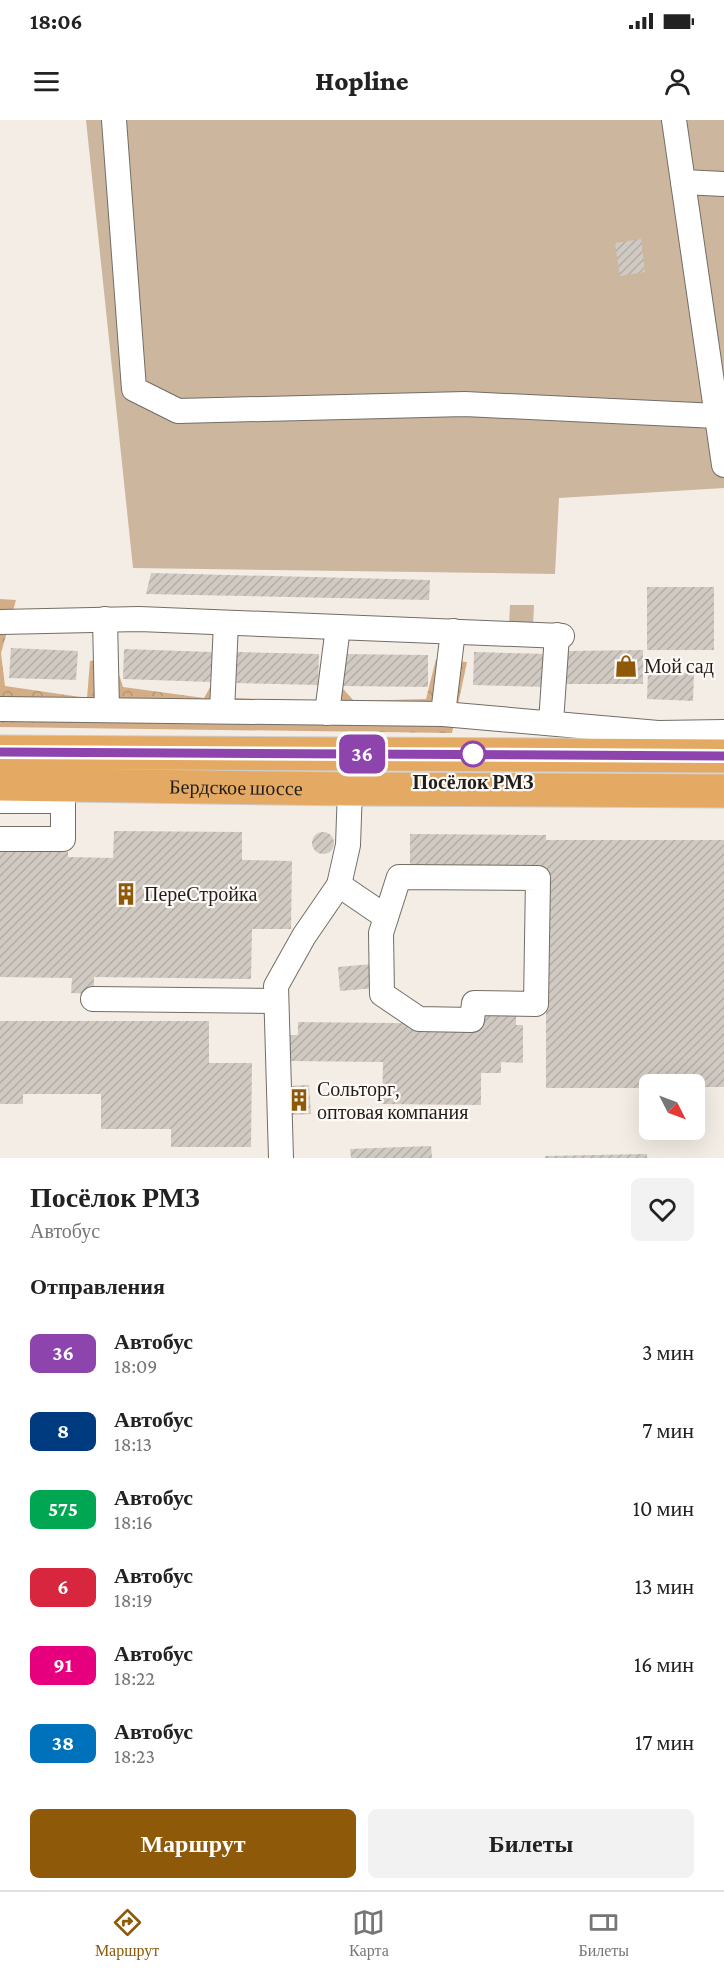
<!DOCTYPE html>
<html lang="ru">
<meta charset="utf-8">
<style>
:root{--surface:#fff;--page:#f2f2f2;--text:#222;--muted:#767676;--line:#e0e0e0;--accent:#8e5909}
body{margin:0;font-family:"Crimson Pro",serif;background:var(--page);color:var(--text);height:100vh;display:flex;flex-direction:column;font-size:22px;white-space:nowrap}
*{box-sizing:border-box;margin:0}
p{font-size:20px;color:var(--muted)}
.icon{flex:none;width:33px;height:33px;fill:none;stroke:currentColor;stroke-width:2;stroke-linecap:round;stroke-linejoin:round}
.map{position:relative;height:1038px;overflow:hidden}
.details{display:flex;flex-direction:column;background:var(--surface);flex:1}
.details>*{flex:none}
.badge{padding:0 12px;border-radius:9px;font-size:21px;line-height:39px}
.needle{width:39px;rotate:132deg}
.buttons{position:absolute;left:639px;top:954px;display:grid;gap:12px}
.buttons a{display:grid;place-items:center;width:66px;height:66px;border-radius:9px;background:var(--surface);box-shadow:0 6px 24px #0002;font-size:30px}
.map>.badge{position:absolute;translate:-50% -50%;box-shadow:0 0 0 3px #fff}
h2{padding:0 30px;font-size:22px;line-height:54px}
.round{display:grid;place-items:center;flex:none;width:63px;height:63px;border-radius:9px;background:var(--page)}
.summary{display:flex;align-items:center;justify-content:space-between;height:102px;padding:0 30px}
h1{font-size:28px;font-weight:800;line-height:45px}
.primary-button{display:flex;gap:12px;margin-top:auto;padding:12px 30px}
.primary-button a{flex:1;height:69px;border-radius:9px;background:var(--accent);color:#fff;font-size:24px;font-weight:800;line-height:69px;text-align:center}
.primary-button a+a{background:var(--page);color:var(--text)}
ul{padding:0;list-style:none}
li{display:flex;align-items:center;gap:18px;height:78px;padding:0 30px}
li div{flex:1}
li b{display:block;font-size:22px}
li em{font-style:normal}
li .badge{min-width:66px;font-weight:700;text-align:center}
.status{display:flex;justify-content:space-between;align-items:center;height:42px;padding:0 30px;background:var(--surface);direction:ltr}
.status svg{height:16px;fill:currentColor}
header{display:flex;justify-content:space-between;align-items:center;height:78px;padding:0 30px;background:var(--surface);font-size:27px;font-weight:800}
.tabs{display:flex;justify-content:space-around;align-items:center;height:84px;border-top:2px solid var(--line);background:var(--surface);font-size:16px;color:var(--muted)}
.tabs a{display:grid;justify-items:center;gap:3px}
.tabs .selected{color:var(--accent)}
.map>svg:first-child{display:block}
.forest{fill:url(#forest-crowns)}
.green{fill:#cdb69e}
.building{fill:url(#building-hatch)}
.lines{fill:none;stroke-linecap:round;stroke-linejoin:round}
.minor-casing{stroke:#736d66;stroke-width:26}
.highway-casing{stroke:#cecdcd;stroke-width:35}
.minor{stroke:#fff;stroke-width:24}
.highway{stroke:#e4a963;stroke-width:33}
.line-casing{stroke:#fff;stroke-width:14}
.line{stroke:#8e44ad;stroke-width:9}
.stop-dot{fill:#fff;stroke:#8e44ad;stroke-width:3}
.labels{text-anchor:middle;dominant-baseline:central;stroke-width:4.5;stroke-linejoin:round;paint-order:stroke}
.poi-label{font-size:20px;fill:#201d1b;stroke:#fffaf6;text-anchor:start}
.stop-label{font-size:20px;font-weight:bold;fill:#201d1b;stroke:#fffaf6}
.street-label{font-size:20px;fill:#201d1b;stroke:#fffaf6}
</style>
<div class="status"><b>18:06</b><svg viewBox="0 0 49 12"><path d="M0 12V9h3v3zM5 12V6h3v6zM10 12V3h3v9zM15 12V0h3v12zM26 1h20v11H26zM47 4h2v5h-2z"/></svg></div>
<header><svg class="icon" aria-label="menu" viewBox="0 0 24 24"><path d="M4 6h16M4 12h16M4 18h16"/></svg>Hopline<svg class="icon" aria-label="person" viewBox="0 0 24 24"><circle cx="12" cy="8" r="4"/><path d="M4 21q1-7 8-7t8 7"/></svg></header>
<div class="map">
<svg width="724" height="1038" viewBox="0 0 724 1038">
<defs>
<pattern id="forest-crowns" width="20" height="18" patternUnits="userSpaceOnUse" patternTransform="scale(1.5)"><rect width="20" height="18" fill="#d2ad85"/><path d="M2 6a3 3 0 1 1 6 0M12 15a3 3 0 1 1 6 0" fill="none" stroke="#b49472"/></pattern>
<pattern id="building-hatch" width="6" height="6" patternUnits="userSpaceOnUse" patternTransform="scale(1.5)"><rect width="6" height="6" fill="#d1cac3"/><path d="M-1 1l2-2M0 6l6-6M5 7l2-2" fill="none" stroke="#b3ada7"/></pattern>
</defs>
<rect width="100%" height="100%" fill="#f3ede5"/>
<polygon class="forest" points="0,479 16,480 1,533 5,566 87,578 90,541 113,536 123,567 204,578 225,541 234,578 317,582 330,554 354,581 426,579 436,539 467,542 452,613 0,607"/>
<g class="green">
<polygon points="86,0 724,0 724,368 559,378 555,454 133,448"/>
<polygon points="510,485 534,485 533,505 509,505"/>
</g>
<g class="building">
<polygon points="641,119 645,152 620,156 615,123"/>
<polygon points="151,453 430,460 429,480 146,474"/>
<rect x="647" y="467" width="67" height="63"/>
<polygon points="11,528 78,531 76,560 9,558"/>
<polygon points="124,529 212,532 211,562 123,559"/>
<polygon points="643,530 643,564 566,564 566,531"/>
<polygon points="237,532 319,534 318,565 236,563"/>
<polygon points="474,532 547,534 546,567 473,565"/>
<polygon points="343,534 428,535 428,567 343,566"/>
<polygon points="648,551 694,553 693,581 647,579"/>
<polygon points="114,711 242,712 242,740 292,741 291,809 252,809 251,859 94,857 94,874 71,873 72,858 0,857 0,723 68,724 68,737 113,738"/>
<circle cx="323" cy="723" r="11"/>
<polygon points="410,714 546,715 546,720 724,720 724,967 694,967 694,964 650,964 650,968 546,968 546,750 410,748"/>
<polygon points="373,844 375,868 340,871 338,847"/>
<polygon points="479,887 516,887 516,905 523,905 523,943 501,942 501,953 481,953 481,985 382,984 383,942 289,941 289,915 298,915 298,902 479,904"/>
<polygon points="0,901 209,901 209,943 252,943 251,1027 171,1027 171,1009 101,1009 101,974 23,974 23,984 0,984"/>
<polygon points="309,965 311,994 289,995 288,966"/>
<polygon points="431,1026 432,1038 351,1038 350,1029"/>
<polygon points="647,1034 647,1038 545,1038 545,1036"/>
</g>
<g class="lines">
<g class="minor-casing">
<g id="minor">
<polyline points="114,0 134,269 178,291 465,284 717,296"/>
<polyline points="674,0 724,345"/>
<polyline points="683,62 724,64"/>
<polyline points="105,499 107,590"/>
<polyline points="0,502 139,499 562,516"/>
<polyline points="0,589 443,594 658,613 724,612"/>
<polyline points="222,591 226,503"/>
<polyline points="327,593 338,507"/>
<polyline points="443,594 453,511"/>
<polyline points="551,602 557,515"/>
<polyline points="0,681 63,681 63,719 0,719"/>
<polygon points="399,757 538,758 536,884 474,883 472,900 419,899 382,874 381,813"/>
<polyline points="339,765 386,797"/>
<polyline points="93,879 275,881"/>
<polyline points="281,1038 276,866 304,816 339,765 348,725 350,669"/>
</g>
</g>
<g class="highway-casing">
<g id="highway">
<polyline points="0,632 724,636"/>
<path id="s1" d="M 0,664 L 350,669 L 724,671"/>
</g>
</g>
<use href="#minor" class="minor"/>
<use href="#highway" class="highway"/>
</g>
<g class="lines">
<g class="line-casing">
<polyline id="line" points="0,632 724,636"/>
</g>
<use href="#line" class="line"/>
</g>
<defs>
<g id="shop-bare" transform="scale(1.8)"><path d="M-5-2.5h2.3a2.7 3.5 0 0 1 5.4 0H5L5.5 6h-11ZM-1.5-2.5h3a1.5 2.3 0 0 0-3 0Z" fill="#8e5909" stroke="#fffaf6" stroke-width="2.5" paint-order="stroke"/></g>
<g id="building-bare" transform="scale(1.8)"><path d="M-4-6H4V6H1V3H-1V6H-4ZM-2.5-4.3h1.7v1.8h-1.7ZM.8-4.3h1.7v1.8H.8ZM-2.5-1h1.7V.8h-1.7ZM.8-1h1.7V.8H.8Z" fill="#8e5909" stroke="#fffaf6" stroke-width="2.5" paint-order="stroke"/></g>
</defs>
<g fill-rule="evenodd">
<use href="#shop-bare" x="626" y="546"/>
<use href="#building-bare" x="126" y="774"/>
<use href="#building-bare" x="299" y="980"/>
</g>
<circle class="stop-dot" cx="473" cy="634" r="12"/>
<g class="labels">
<g class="poi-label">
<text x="644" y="546">Мой сад</text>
<text x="144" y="774">ПереСтройка</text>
<text x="317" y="969">Сольторг,<tspan x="317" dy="23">оптовая компания</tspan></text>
</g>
<g class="stop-label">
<text x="473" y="662">Посёлок РМЗ</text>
</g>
<g class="street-label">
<text stroke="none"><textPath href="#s1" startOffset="236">Бердское шоссе</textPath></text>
</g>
</g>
</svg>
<div class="buttons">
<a><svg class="needle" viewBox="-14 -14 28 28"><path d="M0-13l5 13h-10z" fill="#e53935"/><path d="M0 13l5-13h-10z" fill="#767676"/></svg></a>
</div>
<b class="badge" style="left:362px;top:634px;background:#8e44ad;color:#fff">36</b>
</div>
<section class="details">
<div class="summary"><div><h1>Посёлок РМЗ</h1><p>Автобус</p></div><a class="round"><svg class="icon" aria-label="heart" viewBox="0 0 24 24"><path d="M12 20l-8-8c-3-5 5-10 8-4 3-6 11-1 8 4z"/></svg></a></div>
<h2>Отправления</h2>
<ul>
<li><span class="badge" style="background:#8e44ad;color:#fff">36</span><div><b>Автобус</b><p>18:09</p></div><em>3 мин</em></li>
<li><span class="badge" style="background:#003b80;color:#fff">8</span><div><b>Автобус</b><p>18:13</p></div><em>7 мин</em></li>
<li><span class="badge" style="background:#00a651;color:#fff">575</span><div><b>Автобус</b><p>18:16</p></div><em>10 мин</em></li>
<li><span class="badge" style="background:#d7263d;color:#fff">6</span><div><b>Автобус</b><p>18:19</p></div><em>13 мин</em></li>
<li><span class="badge" style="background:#e6007e;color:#fff">91</span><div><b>Автобус</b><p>18:22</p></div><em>16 мин</em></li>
<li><span class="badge" style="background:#0072bc;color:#fff">38</span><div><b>Автобус</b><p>18:23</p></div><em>17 мин</em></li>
</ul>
<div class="primary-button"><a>Маршрут</a><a>Билеты</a></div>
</section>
<nav class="tabs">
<a class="selected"><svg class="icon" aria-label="directions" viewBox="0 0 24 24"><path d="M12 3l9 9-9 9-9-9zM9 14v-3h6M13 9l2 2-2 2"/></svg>Маршрут</a>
<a><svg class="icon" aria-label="map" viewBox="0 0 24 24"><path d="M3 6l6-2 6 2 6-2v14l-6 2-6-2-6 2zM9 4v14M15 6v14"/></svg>Карта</a>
<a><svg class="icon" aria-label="tickets" viewBox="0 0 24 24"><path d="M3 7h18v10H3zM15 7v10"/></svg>Билеты</a>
</nav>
